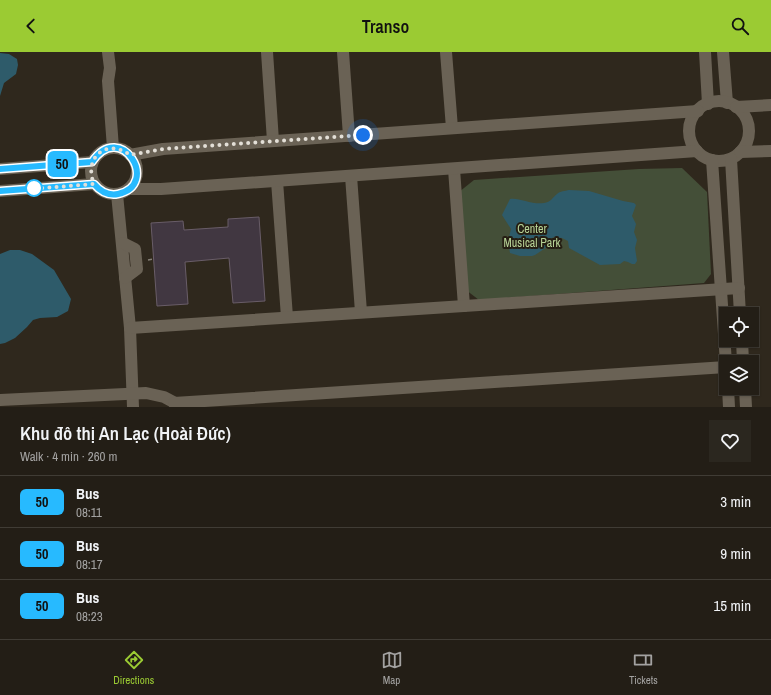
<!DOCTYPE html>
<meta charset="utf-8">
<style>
:root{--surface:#231e16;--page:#2b271f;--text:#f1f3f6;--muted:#a3a2a1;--line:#403c35;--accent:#9bcb33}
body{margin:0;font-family:"Archivo Narrow",sans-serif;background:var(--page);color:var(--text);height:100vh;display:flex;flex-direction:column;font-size:15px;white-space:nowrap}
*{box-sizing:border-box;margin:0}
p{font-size:13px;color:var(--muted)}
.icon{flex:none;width:22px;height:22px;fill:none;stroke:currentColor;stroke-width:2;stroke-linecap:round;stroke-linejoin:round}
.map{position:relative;height:355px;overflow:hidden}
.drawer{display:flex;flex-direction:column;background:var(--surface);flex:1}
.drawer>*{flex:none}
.badge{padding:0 8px;border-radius:6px;font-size:14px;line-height:26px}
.fabs{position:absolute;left:719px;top:255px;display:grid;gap:8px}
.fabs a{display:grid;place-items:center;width:40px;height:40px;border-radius:0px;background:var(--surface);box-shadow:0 1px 3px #0004,0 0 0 1px var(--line);font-size:20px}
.you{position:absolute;width:20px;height:20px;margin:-10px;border:3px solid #fff;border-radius:50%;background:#1a73e8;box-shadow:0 0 0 6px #1a73e833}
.map>.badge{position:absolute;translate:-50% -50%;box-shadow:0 0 0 2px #fff}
.round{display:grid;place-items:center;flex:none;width:42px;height:42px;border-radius:0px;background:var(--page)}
.summary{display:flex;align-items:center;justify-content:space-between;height:68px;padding:0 20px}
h1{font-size:19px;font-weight:600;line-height:30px}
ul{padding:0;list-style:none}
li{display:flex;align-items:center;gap:12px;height:52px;padding:0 20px;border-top:1px solid var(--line)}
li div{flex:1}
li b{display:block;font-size:15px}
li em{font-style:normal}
li .badge{min-width:44px;font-weight:700;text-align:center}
header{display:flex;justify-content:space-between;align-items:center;height:52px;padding:0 20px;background:var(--accent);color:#111;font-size:18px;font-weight:600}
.dock{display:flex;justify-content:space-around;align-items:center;height:56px;border-top:1px solid var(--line);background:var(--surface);font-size:11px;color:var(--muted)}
.dock a{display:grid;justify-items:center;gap:2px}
.dock .active{color:var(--accent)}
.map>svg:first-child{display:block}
.green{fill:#444f38}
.water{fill:#2e5b6a}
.building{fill:#413741;stroke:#695d68}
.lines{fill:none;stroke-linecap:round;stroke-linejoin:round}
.path{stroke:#857f76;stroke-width:1.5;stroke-dasharray:4 2;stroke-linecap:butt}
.minor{stroke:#6a6255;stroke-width:12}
.line-casing{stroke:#fff;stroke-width:9}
.line{stroke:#27baff;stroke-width:6}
.walk{stroke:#e3dfd7;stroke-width:4;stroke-dasharray:0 7.2}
.stop-dot{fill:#fff;stroke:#27baff;stroke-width:2}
.labels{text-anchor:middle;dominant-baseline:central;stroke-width:4;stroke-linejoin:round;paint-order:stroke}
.park-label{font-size:12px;fill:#b8d498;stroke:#251e13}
</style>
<header><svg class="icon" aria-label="back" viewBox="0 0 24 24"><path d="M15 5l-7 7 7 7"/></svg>Transo<svg class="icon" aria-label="search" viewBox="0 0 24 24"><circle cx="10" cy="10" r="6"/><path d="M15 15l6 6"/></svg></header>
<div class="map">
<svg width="771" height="355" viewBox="0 0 771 355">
<rect width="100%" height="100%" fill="#2f281d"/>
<polygon class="green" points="682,116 707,140 711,222 704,231 479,248 466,238 459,140 474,128 639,117"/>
<g class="water">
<polygon points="0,1 9,2 17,7 18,13 16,22 4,31 0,44"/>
<path d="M 569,138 L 589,139 L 623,149 L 634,151 L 636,153 L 632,164 L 636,172 L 634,180 L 637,188 L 635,196 L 637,209 L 635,212 L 632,212 L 628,210 L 624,209 L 620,212 L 600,213 L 569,196 L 568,189 L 562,186 L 554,185 L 550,187 L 547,195 L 535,203 L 532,204 L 520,204 L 510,201 L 508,189 L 511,177 L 502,163 L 510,147 C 518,145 532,153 544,151 C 551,150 552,146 557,142 C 560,139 565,139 569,138 Z"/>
<polygon points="10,198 20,198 32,202 54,218 71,247 68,259 57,265 40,266 33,268 27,275 15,286 5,291 0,292 0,202"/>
</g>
<polygon class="building" points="259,165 265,249 233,251 229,206 185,210 188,252 157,254 151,171 183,169 184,178 228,175 228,167"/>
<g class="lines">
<polyline class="path" points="148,208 154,207"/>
<g class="minor">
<polyline points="108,0 110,16 108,29 113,96"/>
<polyline points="267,0 273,89"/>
<polyline points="343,0 349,84"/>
<polyline points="446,0 452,76"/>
<polyline points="705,0 708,52"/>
<polyline points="723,0 727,51"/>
<circle cx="719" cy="79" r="30"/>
<polyline points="736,55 771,53"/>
<circle cx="114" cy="119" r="23"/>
<polyline points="740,100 771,99"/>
<polyline points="130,103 163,97 698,59"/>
<polyline points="731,107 740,262"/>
<polyline points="712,108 726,311"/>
<polyline points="0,117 92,110"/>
<polyline points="454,117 464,254"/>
<polyline points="351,124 361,260"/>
<polyline points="277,129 287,265"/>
<polyline points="129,137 161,137 697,99"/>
<polyline points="0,139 94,132"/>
<polyline points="117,142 130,276 133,355"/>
<polyline points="123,191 135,197 137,217 125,226"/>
<polyline points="130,276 739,236"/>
<polyline points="742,288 743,310"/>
<polyline points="728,336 729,355"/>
<polyline points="745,336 746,355"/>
<polyline points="0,348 146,341 164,345 181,354"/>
<polyline points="174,351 726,315"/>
</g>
</g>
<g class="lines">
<g class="line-casing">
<path id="line" d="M 0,117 L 92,110 C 121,67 161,133 118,142 C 108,144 100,139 94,132 L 0,139"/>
</g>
<use href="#line" class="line"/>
<path class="walk" d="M 34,136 L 31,137 L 94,132 C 83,105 107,86 130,103 L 163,97 L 363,83"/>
</g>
<circle class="stop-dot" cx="34" cy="136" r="8"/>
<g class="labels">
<g class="park-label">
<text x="532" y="177">Center<tspan x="532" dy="14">Musical Park</tspan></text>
</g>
</g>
</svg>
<div class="fabs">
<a><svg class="icon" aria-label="locate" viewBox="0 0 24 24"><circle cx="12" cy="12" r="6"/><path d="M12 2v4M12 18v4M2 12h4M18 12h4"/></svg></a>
<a><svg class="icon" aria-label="layers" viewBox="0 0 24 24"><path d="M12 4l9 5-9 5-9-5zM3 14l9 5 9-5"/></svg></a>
</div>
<div class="you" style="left:363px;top:83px"></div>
<b class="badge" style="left:62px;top:112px;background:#27baff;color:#111">50</b>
</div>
<section class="drawer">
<div class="summary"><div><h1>Khu đô thị An Lạc (Hoài Đức)</h1><p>Walk · 4 min · 260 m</p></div><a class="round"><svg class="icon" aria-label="heart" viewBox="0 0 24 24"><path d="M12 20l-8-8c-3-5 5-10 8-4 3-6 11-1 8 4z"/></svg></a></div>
<ul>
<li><span class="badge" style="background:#27baff;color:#111">50</span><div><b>Bus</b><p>08:11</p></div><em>3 min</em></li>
<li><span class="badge" style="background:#27baff;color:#111">50</span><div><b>Bus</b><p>08:17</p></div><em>9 min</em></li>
<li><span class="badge" style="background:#27baff;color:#111">50</span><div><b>Bus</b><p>08:23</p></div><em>15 min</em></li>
</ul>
</section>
<nav class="dock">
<a class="active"><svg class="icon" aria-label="directions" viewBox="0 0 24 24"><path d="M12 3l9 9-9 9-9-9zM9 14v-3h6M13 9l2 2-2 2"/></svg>Directions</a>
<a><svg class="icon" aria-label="map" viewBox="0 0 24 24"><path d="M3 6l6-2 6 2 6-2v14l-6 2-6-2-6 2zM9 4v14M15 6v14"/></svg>Map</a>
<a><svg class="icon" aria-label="tickets" viewBox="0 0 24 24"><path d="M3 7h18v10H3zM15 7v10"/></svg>Tickets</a>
</nav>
